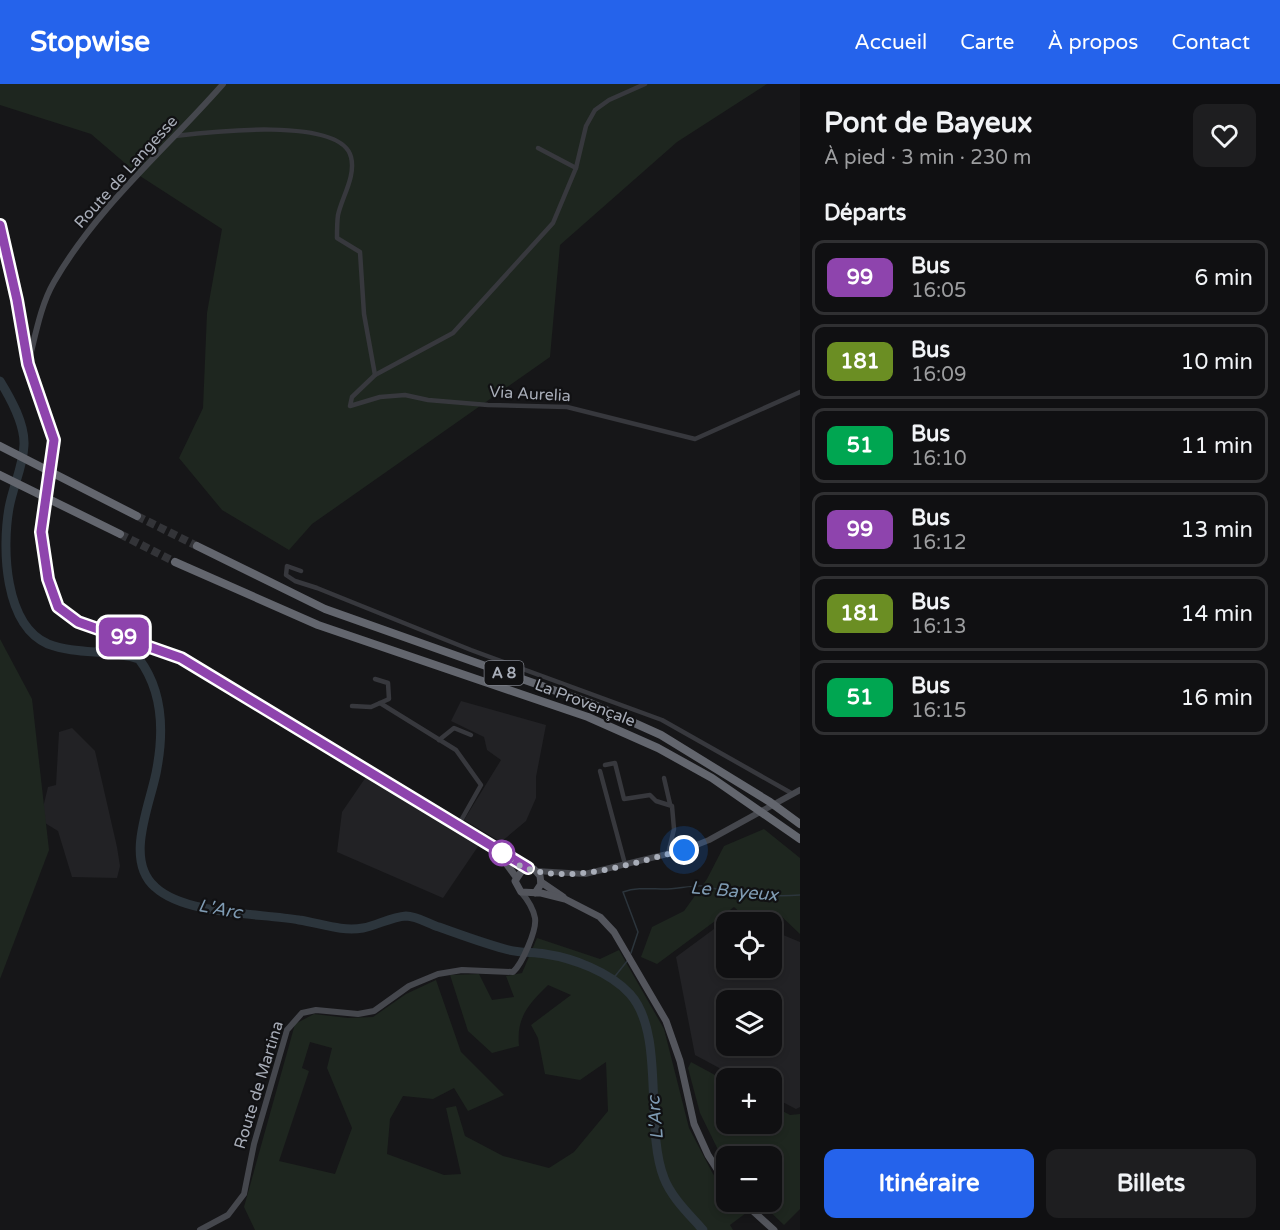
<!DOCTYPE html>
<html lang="fr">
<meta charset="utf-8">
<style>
:root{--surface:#101012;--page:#1e1e20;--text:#f1f3f6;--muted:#9c9d9f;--line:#303032;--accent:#2563eb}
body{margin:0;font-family:"Varela Round",sans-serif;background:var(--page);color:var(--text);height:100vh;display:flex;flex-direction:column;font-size:22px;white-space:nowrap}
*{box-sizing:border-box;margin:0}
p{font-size:20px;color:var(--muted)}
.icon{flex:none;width:33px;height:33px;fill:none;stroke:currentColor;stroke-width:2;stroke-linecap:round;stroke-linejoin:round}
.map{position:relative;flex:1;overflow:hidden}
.panel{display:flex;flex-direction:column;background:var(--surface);width:480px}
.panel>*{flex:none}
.badge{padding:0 12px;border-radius:9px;font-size:21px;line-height:39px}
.controls{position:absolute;left:716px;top:828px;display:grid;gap:12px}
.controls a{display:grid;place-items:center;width:66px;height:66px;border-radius:12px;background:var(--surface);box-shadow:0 3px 9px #0003,0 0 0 2px var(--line);font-size:30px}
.you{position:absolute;width:30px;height:30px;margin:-15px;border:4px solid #fff;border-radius:50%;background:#1a73e8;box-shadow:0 0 0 9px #1a73e833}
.map>.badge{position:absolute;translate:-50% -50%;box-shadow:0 0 0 3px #fff}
h2{padding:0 24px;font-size:22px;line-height:54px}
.round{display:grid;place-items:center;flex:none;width:63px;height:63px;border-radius:12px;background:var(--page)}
.headline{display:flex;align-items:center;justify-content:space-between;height:102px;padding:0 24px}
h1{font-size:28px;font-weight:800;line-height:45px}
.cta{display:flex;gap:12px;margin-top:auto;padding:12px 24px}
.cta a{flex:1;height:69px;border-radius:12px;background:var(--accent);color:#fff;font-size:24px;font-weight:800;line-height:69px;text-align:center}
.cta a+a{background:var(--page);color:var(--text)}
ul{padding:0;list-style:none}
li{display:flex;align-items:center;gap:18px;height:75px;margin:0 12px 9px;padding:0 12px;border:3px solid var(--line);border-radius:12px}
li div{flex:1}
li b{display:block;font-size:22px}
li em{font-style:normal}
li .badge{min-width:66px;font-weight:700;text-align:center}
header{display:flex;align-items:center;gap:36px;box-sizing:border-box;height:84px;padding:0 30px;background:var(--accent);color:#fff}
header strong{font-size:28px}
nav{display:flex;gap:33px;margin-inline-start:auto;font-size:21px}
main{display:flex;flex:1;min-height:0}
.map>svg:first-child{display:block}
.built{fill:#222225;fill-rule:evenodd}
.green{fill:#1e261f;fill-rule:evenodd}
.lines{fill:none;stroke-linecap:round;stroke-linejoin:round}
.stream{stroke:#2c353c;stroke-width:1.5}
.river{stroke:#2c353c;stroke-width:9}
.highway-tunnel{stroke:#333438;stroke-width:8;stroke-dasharray:8 4;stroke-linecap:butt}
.street{stroke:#37383d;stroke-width:4.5}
.secondary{stroke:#45474d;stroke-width:6}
.primary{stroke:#53555c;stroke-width:7}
.highway{stroke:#63666e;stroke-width:8}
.line-casing{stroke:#fff;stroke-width:14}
.line{stroke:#8e44ad;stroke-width:9}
.walk{stroke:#a8adb8;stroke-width:6;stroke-dasharray:0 10.8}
.stop-dot{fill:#fff;stroke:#8e44ad;stroke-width:3}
.labels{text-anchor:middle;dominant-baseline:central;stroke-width:4.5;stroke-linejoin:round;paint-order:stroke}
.shield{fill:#111113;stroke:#7b7e86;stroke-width:1.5}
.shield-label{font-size:15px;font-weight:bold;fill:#a8adb8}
.street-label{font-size:16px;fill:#a8adb8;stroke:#111113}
.water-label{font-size:18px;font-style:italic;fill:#7f9bb3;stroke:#111113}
</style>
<header>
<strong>Stopwise</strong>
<nav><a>Accueil</a><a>Carte</a><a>À propos</a><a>Contact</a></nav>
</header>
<main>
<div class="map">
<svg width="800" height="1146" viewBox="0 0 800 1146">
<rect width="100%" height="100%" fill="#161618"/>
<g class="built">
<polygon points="461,617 546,641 536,693 536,714 526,737 501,758 464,736 501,676 487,666 484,653 451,637"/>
<polygon points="72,644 95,667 117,763 120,782 117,794 72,793 58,747 40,736 48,703 56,701 59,648"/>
<polygon points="366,693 479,761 443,814 337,768 342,728"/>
<path d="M 733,831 L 752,838 L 726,838 L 726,884 L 771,884 L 771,846 L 800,858 L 800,1023 L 796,1025 L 771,1012 L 771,994 L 738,994 L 695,971 L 676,873 ZM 726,916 L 771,916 L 771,962 L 726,962 Z"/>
</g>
<g class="green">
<polygon points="0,0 767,0 677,58 560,161 550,273 312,440 289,466 222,426 179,374 203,324 207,229 222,145 140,92 91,50 0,21"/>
<polygon points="0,555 32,615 49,766 0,895"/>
<polygon points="764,745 800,774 800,850 780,831 751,838 734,823 657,880 641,873 652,843 684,827 707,795 724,762"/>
<path d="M 537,854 L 600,875 L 619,866 L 664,945 L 689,1044 L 713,1090 L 726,1106 L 726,1118 L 736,1118 L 746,1129 L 730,1141 L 733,1146 L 255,1146 L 244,1123 L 295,940 L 314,930 L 348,934 L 373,933 L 406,910 L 436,896 L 461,968 L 504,1011 L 468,1027 L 454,1004 L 433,1015 L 403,1012 L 390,1035 L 387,1070 L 444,1091 L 461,1090 L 446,1024 L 456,1022 L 465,1052 L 503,1072 L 549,1084 L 574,1068 L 608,1027 L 606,978 L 580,996 L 545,990 L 538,954 L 531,941 L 571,911 L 548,901 C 529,920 516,933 519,962 L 492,969 L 468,947 L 450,891 L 479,890 L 492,916 L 514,913 L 506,892 L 522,889 ZM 310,958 L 332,964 L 327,984 L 352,1044 L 335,1090 L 279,1077 L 309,987 L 302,984 Z"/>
<polygon points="691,978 726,997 726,1040 771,1040 771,1021 790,1031 800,1030 800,1125 784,1141 760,1118 771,1118 771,1072 726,1072 726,1082 700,1029 688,984"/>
</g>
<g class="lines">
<g class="stream">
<path d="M 631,869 L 638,848 L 623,808 C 637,803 651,805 665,805 C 674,805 696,801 702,802 C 734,809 767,814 800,811"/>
<polyline points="612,896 628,876"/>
</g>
<path class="river" d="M 0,297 C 11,315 25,340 24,361 C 23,383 13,402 9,424 C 2,464 4,541 48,560 C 77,571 110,565 139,575 C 163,607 164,646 157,684 C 152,717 123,775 155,803 C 185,831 259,829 299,836 C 320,839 341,848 363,844 C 378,841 391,833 406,832 C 417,832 429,840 439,843 C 461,851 483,859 505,865 C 518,869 532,868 545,870 C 573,874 610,888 630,910 C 666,950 644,1044 664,1094 C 671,1113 690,1131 703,1146"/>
<g class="highway-tunnel">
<polyline points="137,432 197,462"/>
<polyline points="120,450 175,478"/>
</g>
<g class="street">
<polyline points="645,0 609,16 595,26 586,42 576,84 553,139 453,249 375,291 352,313 350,322 380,313 405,311 428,316 488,321 567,323 695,355 800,308"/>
<path d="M 175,52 C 207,48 341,32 351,73 C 356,92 342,113 338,131 C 337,138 337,147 337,154 L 360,168 L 364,230 L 375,291"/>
<polyline points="538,64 576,84"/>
<polyline points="301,487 287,482 286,491 295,497 317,504 471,566 662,636 793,710"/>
<polyline points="380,619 456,666 481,701 459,740"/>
<polyline points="352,622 371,623 389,615 388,599 375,595"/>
<polyline points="439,656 454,644 471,651"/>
<polyline points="605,681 615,679 624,715 650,711 656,717 672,722 674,745 668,770"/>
<polyline points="600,687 625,780"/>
<polyline points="664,694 670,720"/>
</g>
<g class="secondary">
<path d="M 28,280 C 35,254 40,222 54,198 C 97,123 167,64 223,0"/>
<polyline points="536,787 585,790 684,766 709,756 800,706"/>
<path d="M 200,1146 L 228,1131 L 244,1110 L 254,1060 L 287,946 L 302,929 L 316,926 L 358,930 L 374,927 L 409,902 L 438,890 L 462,886 L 513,888 C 522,880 537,846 535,834 C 533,824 528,816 521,808"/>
</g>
<g class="primary">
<polyline points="0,141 17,216 28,280 54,356 41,448 48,495 58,523 78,538 181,574 459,740 528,784"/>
<polyline points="500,771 516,793"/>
<polyline points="541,798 563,813"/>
<polyline points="535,809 541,800 540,792 534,785 523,785 515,797 521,808 541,809 565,815 600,833 614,848 666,937 680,977 694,1040 708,1071 726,1099"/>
<polyline points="743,1118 774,1146"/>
</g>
<g class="highway">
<polyline points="0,362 137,432"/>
<polyline points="0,391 120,450"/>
<polyline points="197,462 325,525 590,619 661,651 770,718 800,740"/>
<polyline points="175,478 318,541 588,633 658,664 712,694 800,755"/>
</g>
</g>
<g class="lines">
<g class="line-casing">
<polyline id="line" points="0,141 17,216 28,280 54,356 41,448 48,495 58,523 78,538 181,574 528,784"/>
</g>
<use href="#line" class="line"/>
<path class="walk" d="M 502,769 C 508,773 514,779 521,782 C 569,803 635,778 684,766"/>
</g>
<circle class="stop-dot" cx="502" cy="769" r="12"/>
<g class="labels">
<rect class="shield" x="484.5" y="577" width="39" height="24" rx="4.5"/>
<g class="shield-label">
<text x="504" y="589">A 8</text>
</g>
<g class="street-label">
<text transform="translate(126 88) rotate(-48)">Route de Langesse</text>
<text transform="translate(530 310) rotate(3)">Via Aurelia</text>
<text transform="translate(585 619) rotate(21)">La Provençale</text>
<text transform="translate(259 1001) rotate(-73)">Route de Martina</text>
</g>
<g class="water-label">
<text transform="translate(734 807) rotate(5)">Le Bayeux</text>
<text transform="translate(220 825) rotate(10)">L'Arc</text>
<text transform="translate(655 1034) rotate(-95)">L'Arc</text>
</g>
</g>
</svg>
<div class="controls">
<a><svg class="icon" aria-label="locate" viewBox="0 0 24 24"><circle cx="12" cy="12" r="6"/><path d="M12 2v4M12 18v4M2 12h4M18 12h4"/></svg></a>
<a><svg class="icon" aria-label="layers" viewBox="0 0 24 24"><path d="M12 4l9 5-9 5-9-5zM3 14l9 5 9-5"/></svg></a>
<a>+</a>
<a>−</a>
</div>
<div class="you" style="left:684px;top:766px"></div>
<b class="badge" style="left:124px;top:553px;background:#8e44ad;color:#fff">99</b>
</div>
<section class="panel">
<div class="headline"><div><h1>Pont de Bayeux</h1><p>À pied · 3 min · 230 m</p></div><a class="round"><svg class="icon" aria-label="heart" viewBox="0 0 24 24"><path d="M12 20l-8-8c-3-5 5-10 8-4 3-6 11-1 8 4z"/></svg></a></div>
<h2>Départs</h2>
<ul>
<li><span class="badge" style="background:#8e44ad;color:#fff">99</span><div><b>Bus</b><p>16:05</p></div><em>6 min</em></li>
<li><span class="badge" style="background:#6b8e23;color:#fff">181</span><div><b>Bus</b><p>16:09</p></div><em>10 min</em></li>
<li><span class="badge" style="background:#00a651;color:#fff">51</span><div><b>Bus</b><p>16:10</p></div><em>11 min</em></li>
<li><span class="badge" style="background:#8e44ad;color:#fff">99</span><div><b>Bus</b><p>16:12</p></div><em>13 min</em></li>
<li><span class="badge" style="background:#6b8e23;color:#fff">181</span><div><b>Bus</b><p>16:13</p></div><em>14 min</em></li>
<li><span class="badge" style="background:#00a651;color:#fff">51</span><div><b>Bus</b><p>16:15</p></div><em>16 min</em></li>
</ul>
<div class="cta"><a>Itinéraire</a><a>Billets</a></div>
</section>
</main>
